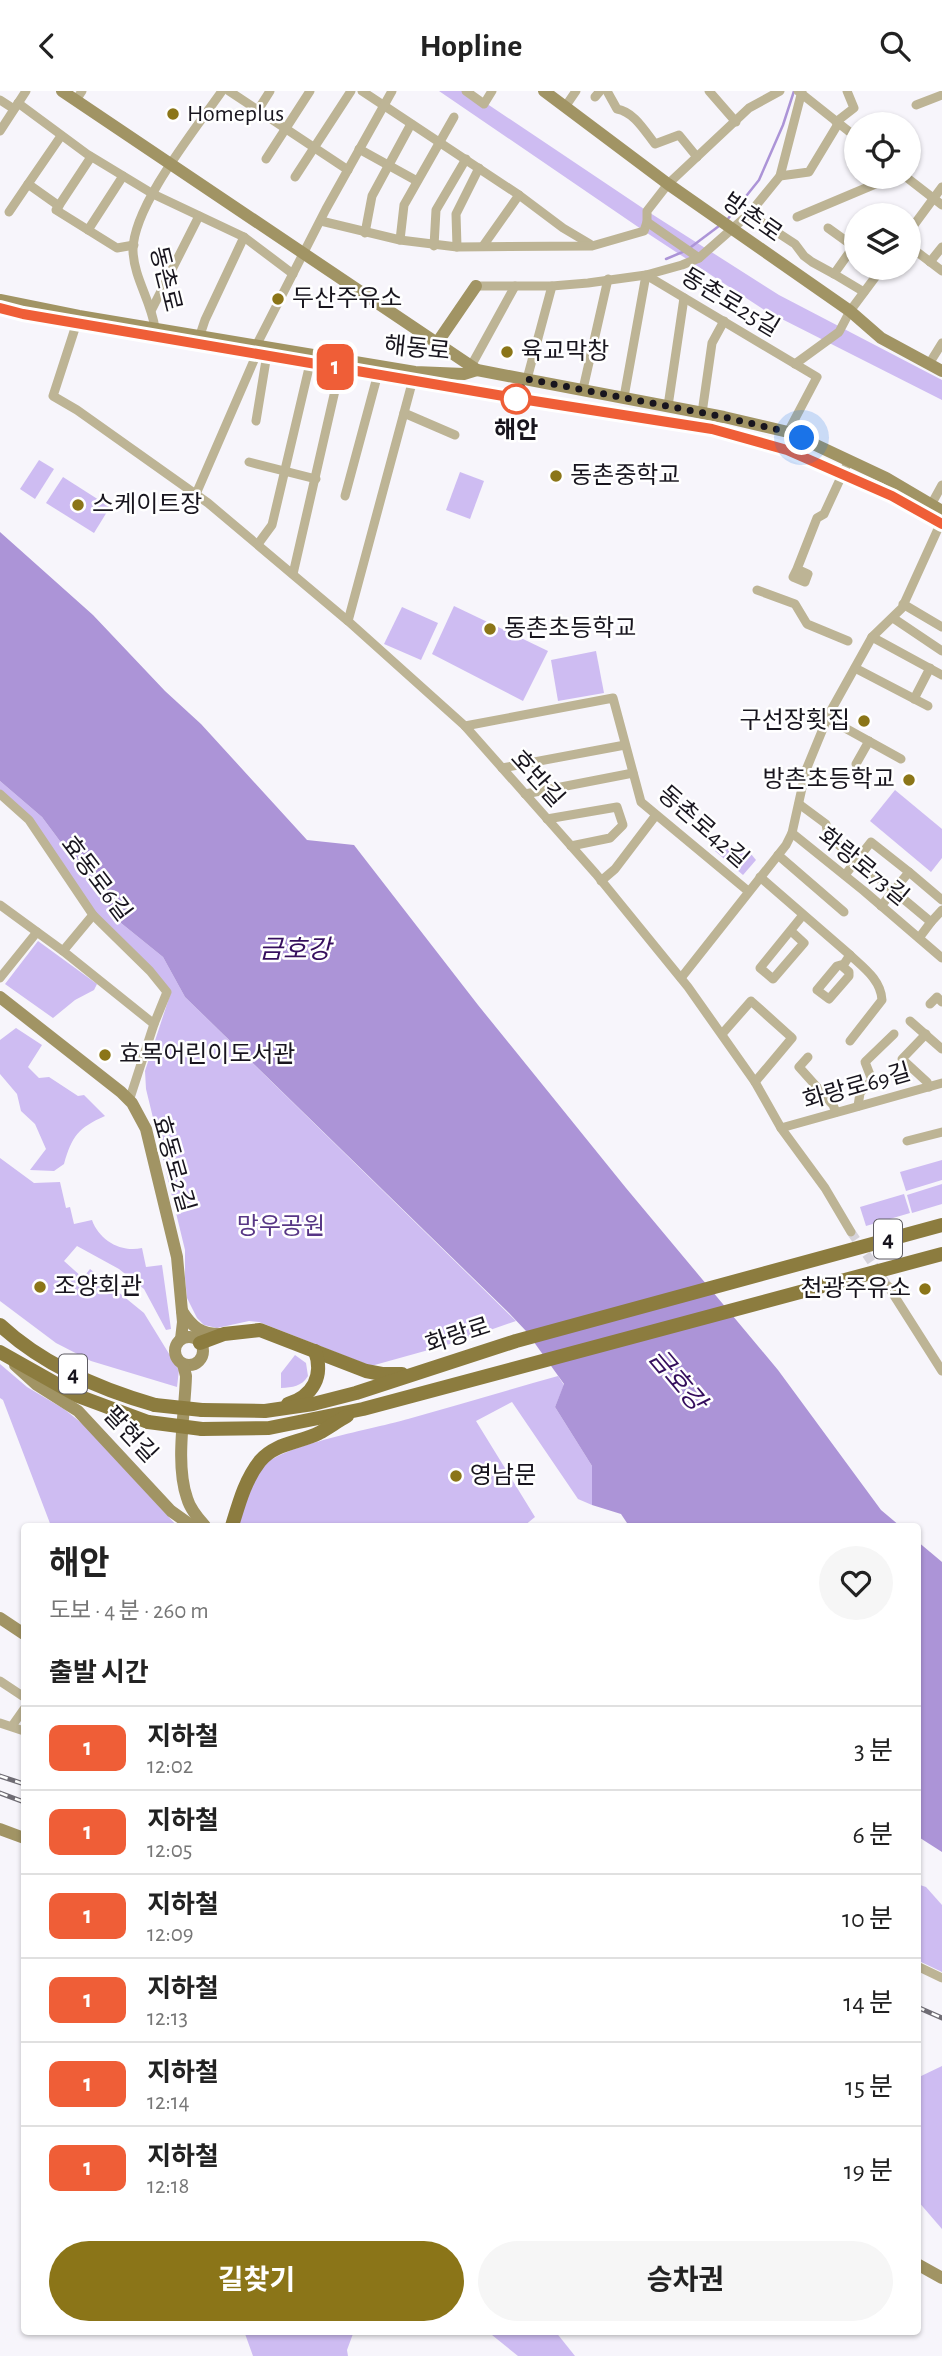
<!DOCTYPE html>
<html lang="ko">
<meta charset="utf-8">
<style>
:root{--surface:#fff;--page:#f6f6f6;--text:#222;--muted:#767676;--line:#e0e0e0;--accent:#8b7518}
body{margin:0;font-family:"Alegreya Sans","Noto Sans KR",sans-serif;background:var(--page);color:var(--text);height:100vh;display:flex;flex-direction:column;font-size:26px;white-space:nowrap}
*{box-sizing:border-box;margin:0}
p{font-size:23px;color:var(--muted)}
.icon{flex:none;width:38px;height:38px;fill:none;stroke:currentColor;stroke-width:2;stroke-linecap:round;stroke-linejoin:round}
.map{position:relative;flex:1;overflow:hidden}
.details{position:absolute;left:21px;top:1432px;width:900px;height:812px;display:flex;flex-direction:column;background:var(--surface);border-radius:7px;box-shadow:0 2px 5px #0004}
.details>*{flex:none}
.badge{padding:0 14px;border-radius:10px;font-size:24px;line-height:46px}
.controls{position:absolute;left:844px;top:21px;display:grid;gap:14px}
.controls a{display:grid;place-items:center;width:77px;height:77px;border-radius:50%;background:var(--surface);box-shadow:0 2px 5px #0004;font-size:35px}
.you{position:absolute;width:35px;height:35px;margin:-18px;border:5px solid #fff;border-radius:50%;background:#1a73e8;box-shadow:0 0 0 10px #1a73e833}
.map>.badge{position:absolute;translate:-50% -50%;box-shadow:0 0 0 4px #fff}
h2{padding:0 28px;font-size:26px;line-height:63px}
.round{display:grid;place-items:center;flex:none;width:74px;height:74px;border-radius:37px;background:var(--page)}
.headline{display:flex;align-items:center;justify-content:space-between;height:119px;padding:0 28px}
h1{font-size:33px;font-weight:700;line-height:52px}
.action{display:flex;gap:14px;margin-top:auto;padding:14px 28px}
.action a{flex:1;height:80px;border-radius:42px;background:var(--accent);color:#fff;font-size:28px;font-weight:700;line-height:80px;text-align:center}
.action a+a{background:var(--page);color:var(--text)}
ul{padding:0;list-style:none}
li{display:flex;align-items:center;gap:21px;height:84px;padding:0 28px;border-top:2px solid var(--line)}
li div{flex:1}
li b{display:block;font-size:26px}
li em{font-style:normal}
li .badge{min-width:77px;font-weight:700;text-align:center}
header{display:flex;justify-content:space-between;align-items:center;height:91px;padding:0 28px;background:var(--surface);font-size:32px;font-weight:700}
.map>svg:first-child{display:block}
.green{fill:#cebcf2}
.water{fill:#ac94d7}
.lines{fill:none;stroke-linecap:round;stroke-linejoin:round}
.stream{stroke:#ac94d7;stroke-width:2.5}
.street-tunnel{stroke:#d6d3da;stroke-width:9;stroke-dasharray:9 4.5;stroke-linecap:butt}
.street{stroke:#bdb495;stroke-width:9}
.secondary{stroke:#a19464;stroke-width:12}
.primary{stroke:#8c7c3f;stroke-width:14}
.rail-casing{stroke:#6f6c74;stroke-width:5}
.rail{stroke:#fff;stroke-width:2.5;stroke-dasharray:8;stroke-linecap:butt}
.primary-bridge{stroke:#8c7c3f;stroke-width:14}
.line-casing{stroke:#fff;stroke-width:16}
.line{stroke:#ef5e37;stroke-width:10}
.walk{stroke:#18151e;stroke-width:7;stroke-dasharray:0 12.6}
.poi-dot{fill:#8b7518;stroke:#fff;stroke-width:2.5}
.stop-dot{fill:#fff;stroke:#ef5e37;stroke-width:3.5}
.labels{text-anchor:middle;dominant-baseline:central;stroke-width:5;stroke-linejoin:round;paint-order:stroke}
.shield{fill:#fff;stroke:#5d5b62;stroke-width:2}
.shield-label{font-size:23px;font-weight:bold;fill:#18151e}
.poi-label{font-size:24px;fill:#18151e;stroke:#fff;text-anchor:start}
.street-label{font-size:24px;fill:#18151e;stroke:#fff}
.stop-label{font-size:24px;font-weight:bold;fill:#18151e;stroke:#fff}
.park-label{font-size:24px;fill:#573685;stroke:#fff}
.water-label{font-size:26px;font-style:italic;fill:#350e5d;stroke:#fff}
</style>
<header><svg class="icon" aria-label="back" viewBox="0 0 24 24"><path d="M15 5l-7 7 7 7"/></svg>Hopline<svg class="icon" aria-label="search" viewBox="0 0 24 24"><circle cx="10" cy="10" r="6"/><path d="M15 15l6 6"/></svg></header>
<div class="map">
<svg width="942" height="2265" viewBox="0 0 942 2265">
<rect width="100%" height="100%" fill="#f7f5fb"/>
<g class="green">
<polygon points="439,0 468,0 647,120 779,204 942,289 942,309 766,220 644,140"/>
<polygon points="39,369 54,378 35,408 20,398"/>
<polygon points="460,381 484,390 470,428 446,419"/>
<polygon points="63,386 110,416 94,442 46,412"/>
<polygon points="454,515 548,560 523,610 432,563"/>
<polygon points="402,516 438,532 421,569 384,553"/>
<polygon points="596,560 604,602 558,610 551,569"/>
<polygon points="0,690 42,726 121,832 163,866 185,906 516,1230 450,1253 371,1275 259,1231 249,1230 217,1237 204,1234 197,1227 187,1207 185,1187 185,1159 146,998 145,980 171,901 93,824 31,727 0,700"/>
<polygon points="895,699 942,738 942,767 931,781 870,730"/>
<polygon points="721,753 751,763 756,769 743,784 715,760"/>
<polygon points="38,850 97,893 94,899 75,909 53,927 5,893"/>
<path d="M 16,937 L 42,954 L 28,976 L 39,987 L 49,986 L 78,1005 L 84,1004 L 105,1025 C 78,1037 72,1045 64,1073 L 54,1080 L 30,1079 L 46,1058 L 35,1033 L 21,1020 L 17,1003 L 0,983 L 0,949 Z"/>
<path d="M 0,1067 L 34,1092 L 60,1091 L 66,1117 L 70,1116 L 74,1133 L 92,1129 C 99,1149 121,1162 142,1157 L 146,1176 L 162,1174 L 171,1238 L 166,1239 L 144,1198 L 119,1178 L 77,1155 L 64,1170 L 83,1187 L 90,1178 L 144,1222 L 179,1279 L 177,1296 L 91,1270 L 56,1252 L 0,1210 Z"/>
<polygon points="942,1069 942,1089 906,1100 900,1081"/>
<polygon points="942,1093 942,1113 912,1122 907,1104"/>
<polygon points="904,1103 910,1122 866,1135 860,1116"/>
<path d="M 295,1264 L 306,1272 L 308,1285 C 301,1296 293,1296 281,1297 L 281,1282 Z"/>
<polygon points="0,1273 27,1296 64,1318 84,1334 177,1435 51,1435 3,1309 0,1307"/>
<path d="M 558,1285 L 564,1294 L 555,1316 L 592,1375 L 592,1414 L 578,1408 L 512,1311 L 476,1330 L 535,1426 L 524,1435 L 234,1435 C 240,1421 253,1387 261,1377 C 279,1354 378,1337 408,1328 C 458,1314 508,1299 558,1285 Z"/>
<polygon points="917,1793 926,1796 942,1814 942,1881 917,1869"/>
<polygon points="942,1975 942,2138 917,2109 917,1987"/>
<polygon points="244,2240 354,2240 347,2259 348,2265 253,2265"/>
<polygon points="487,2240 555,2240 575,2265 518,2265"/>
</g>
<g class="water">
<polygon points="0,441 93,524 165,600 201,633 307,749 354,754 478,914 626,1097 778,1279 881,1419 900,1435 629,1435 621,1423 592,1414 592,1375 555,1316 564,1293 526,1240 509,1222 185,906 163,866 121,832 42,726 0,690"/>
<polygon points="917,1450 942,1471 942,1761 917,1745"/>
</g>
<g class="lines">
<g class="stream">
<polyline points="727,129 759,89 783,34 794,0"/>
<polyline points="691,156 719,135"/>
<polyline points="666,168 685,160"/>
</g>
<polyline class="street-tunnel" points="851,1141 888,1195"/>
<g class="street">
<polyline points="229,0 348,79"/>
<polyline points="362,0 519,104 563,137 590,153"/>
<polyline points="466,0 484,13 492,0"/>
<path d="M 607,0 L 617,18 C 634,21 644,39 655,53 L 679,44 L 697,66"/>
<polyline points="709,0 736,31"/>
<polyline points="798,0 856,46"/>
<polyline points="595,6 600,0"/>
<polyline points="0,9 14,18"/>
<polyline points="76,9 82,0"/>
<polyline points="18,12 87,63 153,103 244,146 293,183"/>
<polyline points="916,14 942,4"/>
<polyline points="565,16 576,0"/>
<polyline points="258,19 270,0"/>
<polyline points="836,31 854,17 847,0"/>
<polyline points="0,40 26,0"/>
<polyline points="359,58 417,90"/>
<polyline points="91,66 56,119 117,157 134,154"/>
<polyline points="266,68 310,0"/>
<polyline points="780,85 809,81 838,33"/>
<polyline points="295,86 351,0"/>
<polyline points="906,86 942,114"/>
<polyline points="59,115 28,93 61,45"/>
<polyline points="9,121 28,93"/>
<polyline points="749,123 795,153 804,165 812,171 834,183"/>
<polyline points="797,126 892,86"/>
<polyline points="321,130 400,149 457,156 592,155 644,140 647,131 647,120 668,93 749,17 780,0"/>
<polyline points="647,131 699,167"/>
<polyline points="828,137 853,155"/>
<polyline points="88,139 123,85"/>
<polyline points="365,142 372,105 411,33"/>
<polyline points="908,142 942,96"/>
<polyline points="400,149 404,114 454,26"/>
<polyline points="856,152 834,183 864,201"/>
<polyline points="908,154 942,180"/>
<polyline points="434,155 436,119 466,68"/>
<polyline points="483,155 519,104"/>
<polyline points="457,156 456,123 479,77"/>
<polyline points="930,171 942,156"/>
<polyline points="476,195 552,195 588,192 646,184 682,174 699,167 749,123 780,85 802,0"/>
<polyline points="152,218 199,125"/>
<polyline points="79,225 53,305 77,319 208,412 348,530 465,635 596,783 688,896 755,991 781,1037 825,1097 851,1141"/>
<path d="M 155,237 C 151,210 134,187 133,160 C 132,116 197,36 222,0"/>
<polyline points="200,244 205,229 244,146"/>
<polyline points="256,255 326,118 392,0"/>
<polyline points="795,273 839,241 850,220 882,177"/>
<polyline points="929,273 942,252"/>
<polyline points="471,275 515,195"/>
<polyline points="527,288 552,195"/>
<polyline points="583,298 608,188"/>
<polyline points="624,306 646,184 817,286 788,341"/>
<polyline points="668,315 684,207"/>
<polyline points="404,322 455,344"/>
<polyline points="702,322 712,252 724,230"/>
<polyline points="256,330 268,257"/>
<polyline points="249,371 316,388"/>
<polyline points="196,403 255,267 258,256"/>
<polyline points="345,405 380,275"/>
<polyline points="931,414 942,394"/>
<polyline points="258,453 272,434 312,264"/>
<polyline points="797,478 793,486 805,491 808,483 797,478 817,427 824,423 849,369"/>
<polyline points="293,483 342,269"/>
<polyline points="757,499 795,513 807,533 848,550"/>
<polyline points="903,513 942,536"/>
<polyline points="893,527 942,560"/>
<polyline points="348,530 415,281"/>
<polyline points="872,546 942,584"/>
<polyline points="855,577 928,615"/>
<polyline points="914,608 930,577"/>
<polyline points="827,627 901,668"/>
<polyline points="465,635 613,607 641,711 748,800"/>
<polyline points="856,673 869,650"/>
<polyline points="502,677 625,654"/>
<polyline points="0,703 29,729 93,824 150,880 167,901 154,933 129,1010"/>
<polyline points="525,703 633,682"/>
<polyline points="799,713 826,733 828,745 931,831 919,847"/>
<polyline points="547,728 617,716 623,734 610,747 571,755"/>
<polyline points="792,742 864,800 942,867"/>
<polyline points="778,764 844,821"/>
<polyline points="845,784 871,751 909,781"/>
<polyline points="760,786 850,864 844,873 837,875 817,899 829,908 849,885 849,881 841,874"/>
<polyline points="601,790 615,778 656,724"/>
<polyline points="0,814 63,860 154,933"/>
<polyline points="881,815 909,781 942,809"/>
<polyline points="931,831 942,819"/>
<polyline points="791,840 804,852 773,888 760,877 803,824"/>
<polyline points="63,860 93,824"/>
<polyline points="0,887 37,841"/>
<polyline points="681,887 786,754 792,742 806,679 829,623 872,546 902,517 942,429"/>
<polyline points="930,913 937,906 942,911"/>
<polyline points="910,930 942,958"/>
<polyline points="722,943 751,910 790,945 792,947 755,991"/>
<polyline points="926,943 902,968 927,991 929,996"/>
<path d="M 850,950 L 882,909 C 881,889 864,877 850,864"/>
<polyline points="808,966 799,976 833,1014 836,1021"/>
<polyline points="858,1015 860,1002 872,989 865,971 894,943"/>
<polyline points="781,1037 942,992"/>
<polyline points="907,1050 942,1041"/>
<polyline points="888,1195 942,1280"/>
<polyline points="0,1590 24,1606"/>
<polyline points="0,1632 24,1640"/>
<polyline points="12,1635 24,1618"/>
<polyline points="917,1875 942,1887"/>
</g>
<g class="secondary">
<polyline points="62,0 477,279 724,326 788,341 886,387 942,420"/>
<polyline points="544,0 668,93 850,220 881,247 942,280"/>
<polyline points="0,209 79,225 415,281 464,283 477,279"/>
<polyline points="437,252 476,195"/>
<polyline points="0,906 121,1001 132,1012 146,1038 177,1166 183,1231 181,1248"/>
<path d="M 182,1220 C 192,1236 201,1243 220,1243"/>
<circle cx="189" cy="1260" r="14"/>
<path d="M 183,1273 L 186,1285 C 185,1322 175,1372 187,1407 C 190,1418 198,1427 205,1435"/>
<polyline points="15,1274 37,1294 78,1320 171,1420 192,1435"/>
<polyline points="0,1527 24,1543"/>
<polyline points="0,1738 24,1747"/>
<polyline points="917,2173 942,2187"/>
</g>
<g class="primary">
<path d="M 0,1234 C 43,1274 99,1298 155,1314"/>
<polyline points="200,1252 224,1243 260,1239 366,1280 382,1283 402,1283"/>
<polyline points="0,1261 78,1305 148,1331"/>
<path d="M 288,1313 C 313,1305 324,1285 315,1260"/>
<polyline points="202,1319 265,1320 313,1313 356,1302 516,1250 942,1134"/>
<polyline points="202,1338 269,1337 363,1318 942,1163"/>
<path d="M 232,1435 C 239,1412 245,1389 260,1370 C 275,1352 299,1352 319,1342 C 328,1337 338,1330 347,1325"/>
</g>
<g class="rail-casing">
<g id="rail">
<polyline points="0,1685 24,1693"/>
<polyline points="0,1702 24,1711"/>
<polyline points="917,1916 942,1927"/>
</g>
</g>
<use href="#rail" class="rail"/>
<g class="primary-bridge">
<polyline points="155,1314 202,1319"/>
<polyline points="148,1331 202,1338"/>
</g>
</g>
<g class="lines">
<g class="line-casing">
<polyline id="line" points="0,217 23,223 515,307 712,338 787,359 892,405 942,433"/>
</g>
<use href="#line" class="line"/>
<polyline class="walk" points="516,308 527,288 724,326 788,341 802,347"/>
</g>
<g class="poi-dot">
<circle cx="173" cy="23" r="7"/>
<circle cx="278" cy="208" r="7"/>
<circle cx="507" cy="261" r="7"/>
<circle cx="556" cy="385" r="7"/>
<circle cx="78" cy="414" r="7"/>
<circle cx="490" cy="538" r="7"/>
<circle cx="864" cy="630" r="7"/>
<circle cx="909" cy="689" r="7"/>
<circle cx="105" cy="964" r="7"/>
<circle cx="40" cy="1196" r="7"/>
<circle cx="925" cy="1198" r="7"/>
<circle cx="456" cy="1385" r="7"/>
</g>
<circle class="stop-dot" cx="516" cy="308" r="14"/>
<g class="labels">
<g class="shield">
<rect x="874" y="1128.5" width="28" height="39" rx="5"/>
<rect x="59" y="1263.5" width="28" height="39" rx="5"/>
</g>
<g class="shield-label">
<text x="888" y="1148">4</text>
<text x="73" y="1283">4</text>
</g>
<g class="poi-label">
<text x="187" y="23">Homeplus</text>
<text x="292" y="208">두산주유소</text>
<text x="521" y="261">육교막창</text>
<text x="570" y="385">동촌중학교</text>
<text x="92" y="414">스케이트장</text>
<text x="504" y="538">동촌초등학교</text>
<text x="850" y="630" text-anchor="end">구선장횟집</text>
<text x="895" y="689" text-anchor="end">방촌초등학교</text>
<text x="119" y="964">효목어린이도서관</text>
<text x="54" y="1196">조양회관</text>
<text x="911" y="1198" text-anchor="end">천광주유소</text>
<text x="470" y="1385">영남문</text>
</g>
<g class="street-label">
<text transform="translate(752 127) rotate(35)">방촌로</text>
<text transform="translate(165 188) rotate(76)">동촌로</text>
<text transform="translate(730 212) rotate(31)">동촌로25길</text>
<text transform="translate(417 258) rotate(6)">해동로</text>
<text transform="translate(537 688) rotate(48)">호반길</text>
<text transform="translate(703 736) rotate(41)">동촌로42길</text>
<text transform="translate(863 776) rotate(39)">화랑로73길</text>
<text transform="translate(96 788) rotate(53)">효동로6길</text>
<text transform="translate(857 996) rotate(-16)">화랑로69길</text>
<text transform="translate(173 1073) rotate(74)">효동로2길</text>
<text transform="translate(458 1245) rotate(-18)">화랑로</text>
<text transform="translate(130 1344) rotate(47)">팔현길</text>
</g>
<g class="stop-label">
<text x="516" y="340">해안</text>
</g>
<g class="park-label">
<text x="281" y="1136">망우공원</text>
</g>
<g class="water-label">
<text x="295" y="859">금호강</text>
<text transform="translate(677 1289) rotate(50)">금호강</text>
</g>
</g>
</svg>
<div class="controls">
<a><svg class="icon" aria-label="locate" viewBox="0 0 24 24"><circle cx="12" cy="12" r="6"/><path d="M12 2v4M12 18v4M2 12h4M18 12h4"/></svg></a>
<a><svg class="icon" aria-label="layers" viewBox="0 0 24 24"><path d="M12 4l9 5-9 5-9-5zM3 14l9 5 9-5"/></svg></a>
</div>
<div class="you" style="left:802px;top:347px"></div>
<b class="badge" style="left:335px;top:276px;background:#ef5e37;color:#fff">1</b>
<section class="details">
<div class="headline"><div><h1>해안</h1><p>도보 · 4 분 · 260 m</p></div><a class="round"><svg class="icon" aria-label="heart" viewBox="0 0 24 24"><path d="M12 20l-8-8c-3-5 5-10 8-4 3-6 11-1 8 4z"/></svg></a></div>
<h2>출발 시간</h2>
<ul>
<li><span class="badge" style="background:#ef5e37;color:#fff">1</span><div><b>지하철</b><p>12:02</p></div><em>3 분</em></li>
<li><span class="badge" style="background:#ef5e37;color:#fff">1</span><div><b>지하철</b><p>12:05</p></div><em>6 분</em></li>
<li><span class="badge" style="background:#ef5e37;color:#fff">1</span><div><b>지하철</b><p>12:09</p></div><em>10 분</em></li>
<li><span class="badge" style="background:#ef5e37;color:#fff">1</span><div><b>지하철</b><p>12:13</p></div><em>14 분</em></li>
<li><span class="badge" style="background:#ef5e37;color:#fff">1</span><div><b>지하철</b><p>12:14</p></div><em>15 분</em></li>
<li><span class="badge" style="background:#ef5e37;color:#fff">1</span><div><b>지하철</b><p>12:18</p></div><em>19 분</em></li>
</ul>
<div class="action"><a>길찾기</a><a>승차권</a></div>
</section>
</div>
